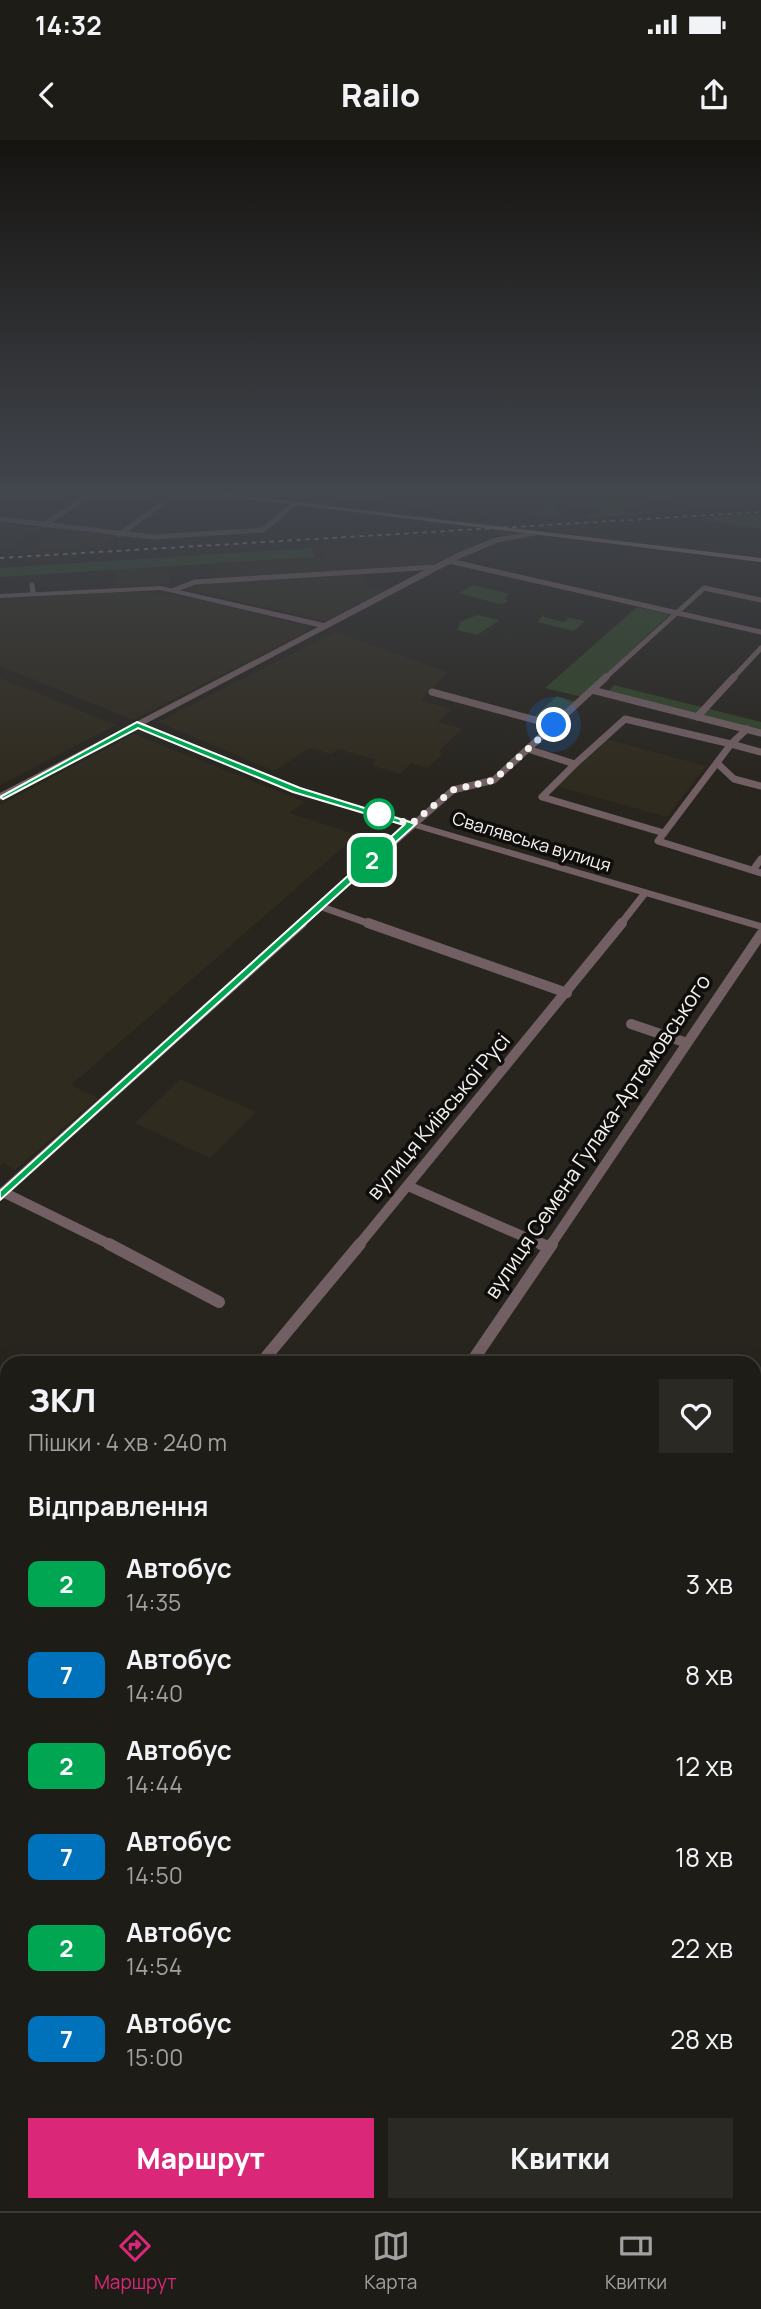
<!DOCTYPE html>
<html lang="uk">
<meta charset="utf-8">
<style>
:root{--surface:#1e1c17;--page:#2b2924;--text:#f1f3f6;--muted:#a1a1a1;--line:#3c3a36;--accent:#db2777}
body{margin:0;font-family:Manrope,sans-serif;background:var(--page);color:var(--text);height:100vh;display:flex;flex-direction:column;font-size:26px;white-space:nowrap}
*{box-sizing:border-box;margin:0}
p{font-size:23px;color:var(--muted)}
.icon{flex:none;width:38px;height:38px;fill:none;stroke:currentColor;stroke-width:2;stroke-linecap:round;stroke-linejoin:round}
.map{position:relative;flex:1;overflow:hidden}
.sheet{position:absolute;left:0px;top:1216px;width:761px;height:856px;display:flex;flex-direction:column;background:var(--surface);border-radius:21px 21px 0 0;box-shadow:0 4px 18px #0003,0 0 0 2px var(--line)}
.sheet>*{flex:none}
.badge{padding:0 14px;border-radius:10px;font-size:24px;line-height:46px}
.you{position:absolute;width:35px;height:35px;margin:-18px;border:5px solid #fff;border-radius:50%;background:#1a73e8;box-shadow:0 0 0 10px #1a73e833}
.map>.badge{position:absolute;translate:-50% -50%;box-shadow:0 0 0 4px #fff}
h2{padding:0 28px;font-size:26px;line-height:63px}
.round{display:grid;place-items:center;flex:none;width:74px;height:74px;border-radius:0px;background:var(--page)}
.headline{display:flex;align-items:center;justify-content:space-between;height:119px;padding:0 28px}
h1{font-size:33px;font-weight:800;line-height:52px}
.button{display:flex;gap:14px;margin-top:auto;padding:14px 28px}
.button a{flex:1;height:80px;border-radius:0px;background:var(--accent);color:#fff;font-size:28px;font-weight:800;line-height:80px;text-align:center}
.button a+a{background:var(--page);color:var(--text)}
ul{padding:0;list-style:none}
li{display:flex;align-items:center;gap:21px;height:91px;padding:0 28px}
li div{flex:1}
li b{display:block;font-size:26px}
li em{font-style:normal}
li .badge{min-width:77px;font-weight:700;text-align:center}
.status{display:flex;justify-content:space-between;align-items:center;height:49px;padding:0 35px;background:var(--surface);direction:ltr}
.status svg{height:19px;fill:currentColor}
header{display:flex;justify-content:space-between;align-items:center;height:91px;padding:0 28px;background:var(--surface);font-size:32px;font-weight:800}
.menu{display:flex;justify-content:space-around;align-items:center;height:98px;border-top:2px solid var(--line);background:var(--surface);font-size:19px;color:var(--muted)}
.menu a{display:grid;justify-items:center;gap:4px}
.menu .on{color:var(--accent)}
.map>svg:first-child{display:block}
.built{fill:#302b1f}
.green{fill:#324528}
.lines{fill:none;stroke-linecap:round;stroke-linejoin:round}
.canal{fill:#001a1d;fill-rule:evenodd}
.minor-far4{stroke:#725f63;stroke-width:5}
.minor-far3{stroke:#725f63;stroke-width:7}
.minor-far2{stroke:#725f63;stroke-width:10}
.minor-far1{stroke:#725f63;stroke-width:12}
.minor{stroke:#725f63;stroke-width:17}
.tertiary{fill:#725f63;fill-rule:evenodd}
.secondary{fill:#9d7f86;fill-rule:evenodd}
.rail{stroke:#a19e9a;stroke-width:2;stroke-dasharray:4.5 4.5;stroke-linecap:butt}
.line{fill:#00a651;stroke:#fff;stroke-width:2}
.walk{stroke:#f4f2ee;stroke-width:7;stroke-dasharray:0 12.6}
.stop-dot{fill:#fff;stroke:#00a651;stroke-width:3.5}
.labels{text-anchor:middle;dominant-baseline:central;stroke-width:7;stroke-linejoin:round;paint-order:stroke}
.far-street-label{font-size:18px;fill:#f4f2ee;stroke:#100e0c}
.street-label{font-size:21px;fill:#f4f2ee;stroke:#100e0c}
</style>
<div class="status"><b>14:32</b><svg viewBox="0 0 49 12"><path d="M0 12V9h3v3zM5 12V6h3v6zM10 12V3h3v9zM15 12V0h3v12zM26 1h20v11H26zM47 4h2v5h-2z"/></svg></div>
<header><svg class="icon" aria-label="back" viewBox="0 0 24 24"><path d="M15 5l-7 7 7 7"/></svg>Railo<svg class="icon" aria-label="share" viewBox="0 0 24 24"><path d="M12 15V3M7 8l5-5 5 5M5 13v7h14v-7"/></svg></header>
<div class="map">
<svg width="761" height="2071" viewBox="0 0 761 2071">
<rect width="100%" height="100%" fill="#28251f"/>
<g class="built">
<polygon points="316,350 567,350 534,373 492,373 484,378 463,380 437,370 343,359 334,366 292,361"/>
<polygon points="0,383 38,388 10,407 0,409"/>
<polygon points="59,390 107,396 111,397 105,407 30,411"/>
<polygon points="411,403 417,412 439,412 451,415 430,426 217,439 215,424 325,417 323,409"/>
<polygon points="169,428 169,444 114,447 116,430"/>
<polygon points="363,433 364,445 385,450 326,481 188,449 188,445"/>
<polygon points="128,451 188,457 304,486 306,492 133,580 0,526 0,460"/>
<polygon points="334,492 448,532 421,560 451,569 438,582 462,589 439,611 444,613 427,628 411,623 400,634 371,625 376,620 338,609 332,614 310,608 274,631 158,582"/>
<polygon points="0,538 116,585 0,645"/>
<polygon points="134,594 305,662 289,673 357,695 71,945 98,958 15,1030 4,1023 0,1026 0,665"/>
<polygon points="606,599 706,626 667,677 557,646"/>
<polygon points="180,939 256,972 210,1018 135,983"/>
</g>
<g class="green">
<polygon points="567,350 683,350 702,355 751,359 761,364 710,368 657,360 620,371 668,372 587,378 588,375 603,372 600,368 583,368 556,363 556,371 563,375 561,377 526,374 534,373"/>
<polygon points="761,375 761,389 703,380 705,378"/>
<polygon points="311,408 315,417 0,437 0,428"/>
<polygon points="473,445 510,454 505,457 507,462 499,464 459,453"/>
<polygon points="637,467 670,474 582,557 545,548"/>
<polygon points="545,473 544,477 564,482 569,478 553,474 585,481 574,491 537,482"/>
<polygon points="477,475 500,480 477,495 457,490 460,482"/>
<polygon points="614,545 761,582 761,592 607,553"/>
<polygon points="557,556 577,562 553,583 533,578"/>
</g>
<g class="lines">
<g class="canal">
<polygon points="0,1967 7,1970 7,1993 0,1990"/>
<polygon points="166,2065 198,2065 200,2071 169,2071"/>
</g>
<g class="minor-far4">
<polyline points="0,352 4,350"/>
<polyline points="263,360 280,350"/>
<polyline points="0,379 153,397 263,390 294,364"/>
<polyline points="44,385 96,350"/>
<polyline points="119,395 160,365"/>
<polyline points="449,421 761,492"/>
<polyline points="32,445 33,453"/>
<polyline points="174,450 195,442 437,427"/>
<polyline points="604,539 704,448 761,460"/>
<polyline points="732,539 761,508"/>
</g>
<g class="minor-far3">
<polyline points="592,550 761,593"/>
<polyline points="432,552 554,585"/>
<polyline points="697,577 734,537"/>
<polyline points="528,609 575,624 625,579 731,604 747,589"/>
<polyline points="761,612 731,604 658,701 761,733"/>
<polyline points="717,623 734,639 761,646"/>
<polyline points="575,624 542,657 664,693"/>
<polyline points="753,730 761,719"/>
<polyline points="322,767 373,785"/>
<polyline points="300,785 453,650 494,640 606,537"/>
<polyline points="620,785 645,753"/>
</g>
<g class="minor-far2">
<polyline points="368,783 567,853"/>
<polyline points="631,884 687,903"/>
<polyline points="408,1046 545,1106"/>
<polyline points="3,1052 113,1106"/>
<polyline points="0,1055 302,783"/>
<polyline points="358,1106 622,783"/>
<polyline points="550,1106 761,794"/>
</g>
<g class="minor-far1">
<polyline points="109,1104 219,1162"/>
<polyline points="541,1104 548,1107"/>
<polyline points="261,1223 360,1104"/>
<polyline points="471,1223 552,1104"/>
</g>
<g class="minor">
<polyline points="0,1537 7,1529"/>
<polyline points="0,1921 7,1911"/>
<polyline points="754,1947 761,1931"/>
<polyline points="709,2071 710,2065"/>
</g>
<polygon class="tertiary" points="535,391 538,395 499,402 461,418 145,584 299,648 761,783 761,790 293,652 138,588 0,660 0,653 318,487 161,450 0,458 0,454 161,446 324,483 455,414 494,398"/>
<g class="secondary">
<polygon points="174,350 197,350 761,418 761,422"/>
<polygon points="761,1234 761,1260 754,1263 754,1237"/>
<polygon points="279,2065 308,2065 306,2071 277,2071"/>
</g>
<polyline class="rail" points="0,418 761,372"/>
</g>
<linearGradient id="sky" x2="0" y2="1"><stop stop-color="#161411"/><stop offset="0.55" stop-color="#42464d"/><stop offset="1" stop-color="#42464d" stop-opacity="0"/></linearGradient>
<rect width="761" height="640" fill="url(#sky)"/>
<polygon class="line" points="137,582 300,648 416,684 0,1060 0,1051 404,685 293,652 138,588 3,659 0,657"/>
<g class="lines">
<polyline class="walk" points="379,674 411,684 453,650 494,640 554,585"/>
</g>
<circle class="stop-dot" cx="379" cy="674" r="14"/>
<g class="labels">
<g class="far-street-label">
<text transform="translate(532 701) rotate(17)">Свалявська вулиця</text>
</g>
<g class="street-label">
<text transform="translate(438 976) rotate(-50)">вулиця Київської Русі</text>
<text transform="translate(597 996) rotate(-56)">вулиця Семена Гулака-Артемовського</text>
</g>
</g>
</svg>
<div class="you" style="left:554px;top:585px"></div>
<b class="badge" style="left:372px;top:720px;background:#00a651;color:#fff">2</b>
<section class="sheet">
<div class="headline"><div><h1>ЗКЛ</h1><p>Пішки · 4 хв · 240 m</p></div><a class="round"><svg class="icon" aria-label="heart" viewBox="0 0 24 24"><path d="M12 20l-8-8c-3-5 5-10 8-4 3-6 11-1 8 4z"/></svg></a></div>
<h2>Відправлення</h2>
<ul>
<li><span class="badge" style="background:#00a651;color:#fff">2</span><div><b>Автобус</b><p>14:35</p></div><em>3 хв</em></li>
<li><span class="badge" style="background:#0072bc;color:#fff">7</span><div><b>Автобус</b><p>14:40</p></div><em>8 хв</em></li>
<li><span class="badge" style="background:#00a651;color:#fff">2</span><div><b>Автобус</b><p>14:44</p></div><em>12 хв</em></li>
<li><span class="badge" style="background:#0072bc;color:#fff">7</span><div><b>Автобус</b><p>14:50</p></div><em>18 хв</em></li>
<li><span class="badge" style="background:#00a651;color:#fff">2</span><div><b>Автобус</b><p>14:54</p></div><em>22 хв</em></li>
<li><span class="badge" style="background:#0072bc;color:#fff">7</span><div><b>Автобус</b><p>15:00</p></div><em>28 хв</em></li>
</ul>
<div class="button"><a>Маршрут</a><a>Квитки</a></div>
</section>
</div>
<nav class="menu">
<a class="on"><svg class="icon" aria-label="directions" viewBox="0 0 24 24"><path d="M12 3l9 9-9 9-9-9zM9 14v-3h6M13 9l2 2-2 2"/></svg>Маршрут</a>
<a><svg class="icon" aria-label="map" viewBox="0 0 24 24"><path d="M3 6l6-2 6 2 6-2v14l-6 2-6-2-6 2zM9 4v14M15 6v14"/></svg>Карта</a>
<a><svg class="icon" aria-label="tickets" viewBox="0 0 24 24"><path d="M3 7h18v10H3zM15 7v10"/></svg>Квитки</a>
</nav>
